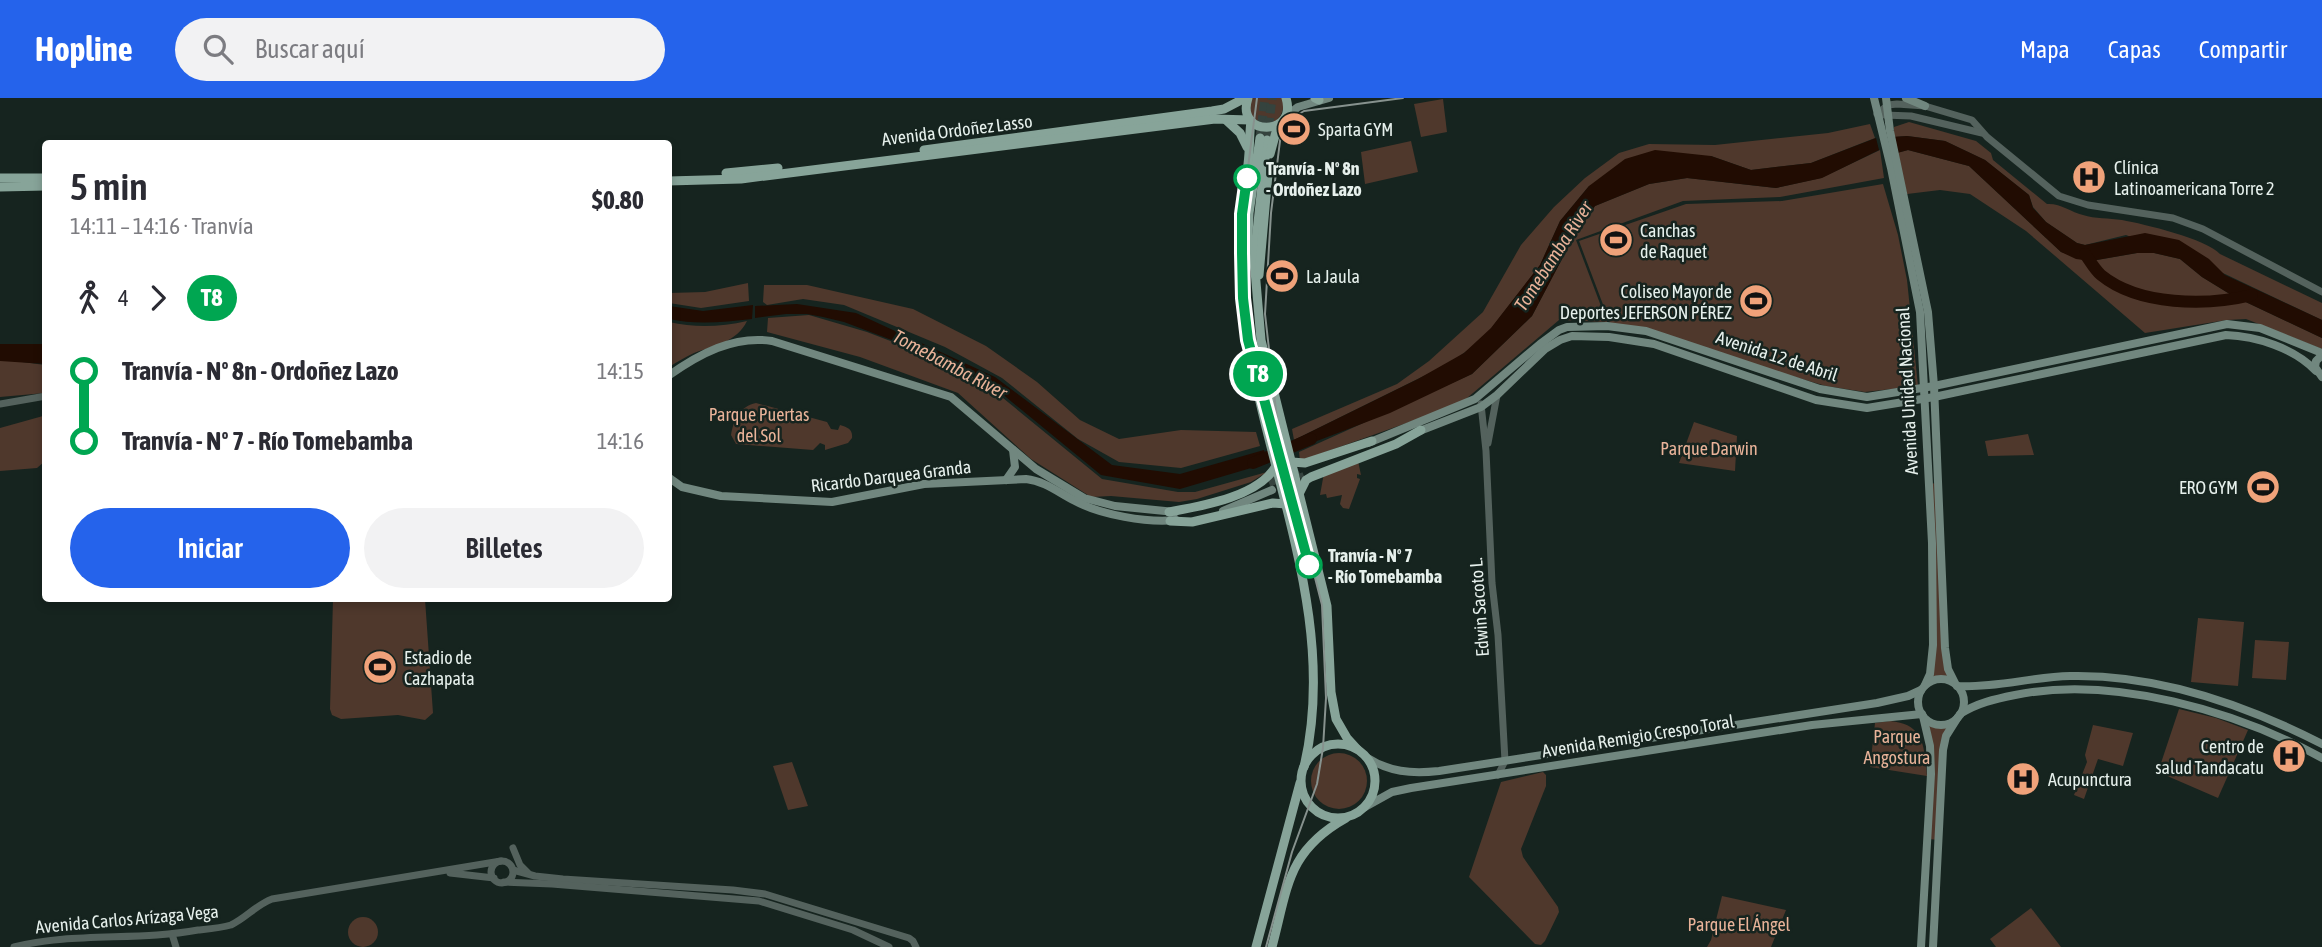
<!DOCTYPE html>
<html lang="es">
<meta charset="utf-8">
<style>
:root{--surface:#fff;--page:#f2f2f3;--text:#2b2b33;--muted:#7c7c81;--accent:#2563eb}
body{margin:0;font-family:"Asap Condensed",sans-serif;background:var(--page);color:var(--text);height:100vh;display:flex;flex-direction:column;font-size:26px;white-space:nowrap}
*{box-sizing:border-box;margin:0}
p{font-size:23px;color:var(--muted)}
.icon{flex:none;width:38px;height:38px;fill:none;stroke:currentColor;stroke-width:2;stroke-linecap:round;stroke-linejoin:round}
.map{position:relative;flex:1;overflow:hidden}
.sheet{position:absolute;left:42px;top:42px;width:630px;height:462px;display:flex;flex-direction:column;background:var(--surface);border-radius:7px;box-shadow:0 4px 10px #0003}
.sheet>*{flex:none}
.badge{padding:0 14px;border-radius:23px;font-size:24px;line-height:46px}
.map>.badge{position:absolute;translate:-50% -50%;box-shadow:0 0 0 4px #fff}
.legs{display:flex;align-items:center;gap:10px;height:77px;padding:0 28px;font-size:23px}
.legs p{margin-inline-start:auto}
.head{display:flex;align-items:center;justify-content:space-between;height:119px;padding:0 28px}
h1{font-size:38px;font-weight:600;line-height:52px}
.cta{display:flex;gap:14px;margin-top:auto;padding:14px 28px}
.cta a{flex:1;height:80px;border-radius:42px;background:var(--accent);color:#fff;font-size:28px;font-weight:600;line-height:80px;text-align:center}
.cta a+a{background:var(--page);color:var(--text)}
ul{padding:0 28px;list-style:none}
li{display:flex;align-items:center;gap:24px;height:70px;font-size:26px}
li i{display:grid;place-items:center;width:10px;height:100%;margin:0 9px;background:currentColor}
li i::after{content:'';width:18px;height:18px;margin:-9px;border:5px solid;border-radius:50%;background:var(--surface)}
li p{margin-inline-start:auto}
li:first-child i{background:linear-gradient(#0000 50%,currentColor 0)}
li:last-child i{background:linear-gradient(currentColor 50%,#0000 0)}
header{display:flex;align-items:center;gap:42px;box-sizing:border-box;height:98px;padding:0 35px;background:var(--accent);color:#fff}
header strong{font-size:33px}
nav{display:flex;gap:38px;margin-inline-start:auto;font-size:24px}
.search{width:490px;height:63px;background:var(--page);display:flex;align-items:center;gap:18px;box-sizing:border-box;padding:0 24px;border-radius:38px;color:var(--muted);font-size:26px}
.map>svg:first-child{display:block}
.green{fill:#4f382c}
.water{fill:#210c02}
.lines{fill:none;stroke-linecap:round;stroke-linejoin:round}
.river{stroke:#210c02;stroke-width:12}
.secondary-tunnel{stroke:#35433e;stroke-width:8;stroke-dasharray:8 4;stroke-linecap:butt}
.primary-tunnel{stroke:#35433e;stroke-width:9;stroke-dasharray:9 4.5;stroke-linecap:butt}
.tertiary{stroke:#54625d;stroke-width:7}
.secondary{stroke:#71877f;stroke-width:8}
.primary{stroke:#87a499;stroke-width:9}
.tram{stroke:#87928e;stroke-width:2}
.line-1-casing{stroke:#fff;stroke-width:16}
.line-1{stroke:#00a651;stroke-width:10}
.stop-1-dot{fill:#fff;stroke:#00a651;stroke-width:3.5}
.labels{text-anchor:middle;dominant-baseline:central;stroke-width:5;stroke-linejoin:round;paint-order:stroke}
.poi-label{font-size:18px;fill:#e6f0ec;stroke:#16241f;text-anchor:start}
.street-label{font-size:18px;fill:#e6f0ec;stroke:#16241f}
.stop-label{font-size:18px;font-weight:bold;fill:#e6f0ec;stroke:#16241f;text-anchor:start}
.park-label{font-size:18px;fill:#e9b399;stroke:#16241f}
.water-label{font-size:19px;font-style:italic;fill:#e8b298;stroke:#16241f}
</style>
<header>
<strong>Hopline</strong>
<div class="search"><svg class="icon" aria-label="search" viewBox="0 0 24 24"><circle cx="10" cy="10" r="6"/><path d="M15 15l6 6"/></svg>Buscar aquí</div>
<nav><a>Mapa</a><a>Capas</a><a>Compartir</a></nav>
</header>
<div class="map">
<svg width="2322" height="849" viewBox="0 0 2322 849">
<rect width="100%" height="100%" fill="#16241f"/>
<g class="green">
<path d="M 1251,0 L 1283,0 C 1287,24 1264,36 1250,15 Z"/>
<polygon points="1443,1 1447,34 1421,39 1414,6"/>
<path d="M 1909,24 L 1976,43 L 1991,55 L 1993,62 L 2047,106 C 2060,105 2071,114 2083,117 C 2095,121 2109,120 2122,122 C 2144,126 2207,141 2220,156 L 2322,205 L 2322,222 L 2225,176 L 2126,137 L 2085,147 L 2077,145 L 2046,124 L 2033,109 L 2029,97 L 1985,62 L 1945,43 L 1907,38 L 1894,39 L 1894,29 Z"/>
<polygon points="1870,26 1875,40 1811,65 1751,72 1711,58 1589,88 1560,123 1540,167 1483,241 1450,265 1294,342 1292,331 1397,286 1429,263 1483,214 1521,147 1554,109 1585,80 1619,55 1649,46 1715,47 1828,35"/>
<polygon points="1411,43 1418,74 1365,86 1361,54"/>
<polygon points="1880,52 1884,80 1780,99 1683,103 1576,142 1607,224 1559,222 1460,306 1300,363 1299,354 1472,276 1532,218 1573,140 1595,108 1649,86 1687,80 1776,90 1821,80"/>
<polygon points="1908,52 1969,68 2061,154 2091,163 2137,155 2154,155 2180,161 2202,179 2233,198 2322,240 2322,251 2246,221 2227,222 2145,235 2026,133 1970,96 1940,92 1907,96 1897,55"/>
<polygon points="1883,86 1898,137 1907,182 1918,288 1865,294 1826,288 1610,225 1579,143 1686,106 1782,103"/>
<polygon points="748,185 749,203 701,210 669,205 669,195 705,194"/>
<polygon points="764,187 807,187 913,211 986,248 1037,284 1080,322 1119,341 1181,332 1256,334 1260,348 1181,370 1119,364 1078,341 1002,280 945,249 844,207 803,201 767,207 763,204"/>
<polygon points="809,217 867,234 953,267 987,287 1102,381 1178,394 1195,394 1267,374 1251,384 1197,401 1179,404 1111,398 1091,399 1031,361 958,295 860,259 767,234 768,220"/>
<path d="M 747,223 C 737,244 715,247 694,255 C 685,259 677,264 669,269 L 669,224 C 695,230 721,229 747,223 Z"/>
<polygon points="0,261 45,267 45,295 0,299"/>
<path d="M 756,305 L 827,324 L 831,331 L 838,332 L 840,327 C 847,329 853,331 852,340 L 848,345 L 825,352 L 825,347 L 820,345 L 813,352 L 736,346 L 731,337 C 734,321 739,309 756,305 Z"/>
<polygon points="43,318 45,322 45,363 37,370 0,373 0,330"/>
<polygon points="1694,324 1737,338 1735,373 1679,365"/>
<polygon points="2028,336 2034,357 1988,358 1985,343"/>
<polygon points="1358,363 1361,377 1357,376 1357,380 1360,381 1349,411 1343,410 1340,406 1342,397 1327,400 1326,396 1320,397 1324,375"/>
<polygon points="1937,385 1945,564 1953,583 1942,580 1930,582 1928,386"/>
<polygon points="333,501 425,501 433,615 425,622 398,617 341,621 332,617 330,611"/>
<polygon points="2198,520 2244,524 2238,588 2191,584"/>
<polygon points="2255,542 2289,544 2286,582 2252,580"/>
<polygon points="2179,611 2216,620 2248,632 2218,700 2158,674"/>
<polygon points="1925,620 1934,627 1951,626 1944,638 1938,742 1929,741 1932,701"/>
<path d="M 1890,623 C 1925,626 1924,649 1927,678 L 1870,669 L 1875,625 Z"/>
<polygon points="2093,627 2133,635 2123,668 2098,661 2084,701 2074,697 2087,664 2085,657"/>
<circle cx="1339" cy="683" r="28"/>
<polygon points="792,664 808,708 788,712 773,668"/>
<polygon points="1543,674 1546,677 1546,688 1521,751 1523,759 1558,809 1559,814 1545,843 1541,847 1535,846 1469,779 1501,684"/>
<polygon points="1722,798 1786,812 1771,849 1707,849 1711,842"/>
<polygon points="2031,810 2061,849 1996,849 1990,841"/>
<circle cx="363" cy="834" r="15"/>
</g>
<g class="water">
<polygon points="1907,38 1945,43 1985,62 2029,97 2033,110 2046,124 2077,145 2085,147 2145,135 2179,142 2209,161 2225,177 2322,222 2322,240 2233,198 2202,179 2180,161 2154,155 2137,155 2091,163 2076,161 2061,154 1969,68 1908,52 1897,55 1892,39"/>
<polygon points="1876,40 1879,52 1822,80 1776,90 1687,80 1649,86 1595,108 1573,140 1532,218 1472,276 1390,315 1296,351 1294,342 1418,281 1464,255 1491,230 1540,167 1560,123 1589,88 1625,61 1655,52 1711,58 1751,72 1811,65"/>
<polygon points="797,206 856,215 995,279 1112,367 1180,376 1264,352 1268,365 1180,391 1101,377 995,290 934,258 844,224 823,219 807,216 786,216 755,220 755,208"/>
<path d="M 753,207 L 752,221 C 724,224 696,227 669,221 L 669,208 L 703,213 Z"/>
<polygon points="0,246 45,246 45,266 0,263"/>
</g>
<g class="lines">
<g class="river">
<path d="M 2085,156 C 2090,163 2095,172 2101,177 C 2139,208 2207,208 2252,197"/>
<polyline points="1253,365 1311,341"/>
</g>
<g class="secondary-tunnel">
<polyline points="1269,385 1301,371"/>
<polyline points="1278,389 1304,378"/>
</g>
<g class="primary-tunnel">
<polyline points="1260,40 1265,0"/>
<polyline points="1267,42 1272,0"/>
</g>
<g class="tertiary">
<polyline points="1877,16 1888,7 1897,6 1925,8 1972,22 1987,39 2059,98 2088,107 2173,120 2203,131 2322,194"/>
<polyline points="1884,17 1911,18 1982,35"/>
<polyline points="0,306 46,298"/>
<polyline points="1481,306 1486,353 1492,485 1498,537 1505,663 1498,677"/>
<polyline points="1488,345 1497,297"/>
<polyline points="513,750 520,767 528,775"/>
<circle cx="502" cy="774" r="11"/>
<polyline points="513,772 535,778 563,781 733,792 765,796 909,840 913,843 916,849"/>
<polyline points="450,775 494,780"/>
<polyline points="504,784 552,786 759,803 853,832 889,849"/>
<polyline points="172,836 176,849"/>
<path d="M 14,849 C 70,834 140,843 198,832 C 208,831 221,830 231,827 C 246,820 256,807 272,801 L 501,763"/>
</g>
<g class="secondary">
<polyline points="1874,0 1891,70 1920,214 1932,445 1933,547 1930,576 1925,587"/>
<polyline points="1886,0 1890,33 1928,214 1934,288 1945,550 1948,571 1955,585"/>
<polyline points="1906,0 1925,8"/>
<polyline points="1285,19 1298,9 1329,0"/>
<polyline points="2322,257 2316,263 2315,269 2322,279"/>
<path d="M 668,278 C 699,256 734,237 772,243 L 951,299 L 1036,371 L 1084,400 L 1115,408 L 1175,414"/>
<path d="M 1417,334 L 1481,309 L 1497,297 L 1545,251 L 1560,242 L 1572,238 L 1609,239 L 1654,246 L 1816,302 L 1867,310 L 1934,299 L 2226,237 C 2256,238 2294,250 2316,273"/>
<polyline points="1368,345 1475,301 1540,246 1559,232 1567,229 1607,228 1646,233 1820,291 1867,299 1934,288 2227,226 2260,230 2322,255"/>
<path d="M 668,379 L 682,389 L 721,398 L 832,404 L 924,386 L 1026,381 C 1045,383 1059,395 1075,403 C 1101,417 1147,425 1176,422"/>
<polyline points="1006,382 1015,369 1013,352"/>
<polyline points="1223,413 1272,392"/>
<circle cx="1941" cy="604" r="23"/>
<path d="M 1957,588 C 1995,590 2032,579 2070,578 C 2158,576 2244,606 2322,646"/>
<path d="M 1960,616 C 1977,605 1995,601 2015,597 C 2113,577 2236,613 2322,660"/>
<path d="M 1366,659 C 1389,674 1411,676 1439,673 L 1877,605 L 1908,598 L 1921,592"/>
<polyline points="1365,709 1392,694 1411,690 1812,627 1922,616"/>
<polyline points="1921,849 1931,676 1930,648 1923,618"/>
<polyline points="1933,849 1943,652 1946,638 1958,619"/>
</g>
<g class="primary">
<path d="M 1248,0 C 1235,39 1298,39 1286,0"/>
<polyline points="1315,0 1319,2"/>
<polyline points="1226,22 1240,35 1247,49"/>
<path d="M 1251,23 C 1249,38 1250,51 1248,66 C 1239,140 1238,197 1253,272 C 1279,402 1336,534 1304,669"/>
<polyline points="1267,42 1254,161 1261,242 1327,508 1331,594 1336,621 1347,640 1357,651"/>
<polyline points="924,52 1212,13 1224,11 1245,0"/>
<polyline points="1270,56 1276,34 1282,24"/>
<polyline points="726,75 778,70"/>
<polyline points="0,80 46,80"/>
<polyline points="668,83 741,81 1215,21 1250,22"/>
<polyline points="0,89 46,88"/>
<polyline points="1259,177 1268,76"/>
<polyline points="1244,181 1247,165 1249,115 1260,40"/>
<polyline points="1292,364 1305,365 1372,343"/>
<polyline points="1300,394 1306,382 1311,379 1396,346 1421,332"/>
<path d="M 1169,414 C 1202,408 1258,399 1276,368"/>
<polyline points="1170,423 1192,424 1273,405 1286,406"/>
<circle cx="1338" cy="683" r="37"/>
<polyline points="1256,849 1300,685"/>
<path d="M 1272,849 C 1288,789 1287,753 1346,720"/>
</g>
<g class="tram">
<path d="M 1257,0 C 1247,80 1232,162 1248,242 C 1253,266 1262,291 1269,315"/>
<polyline points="1266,849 1292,754 1317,686 1323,650 1326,600 1322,507 1279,339 1265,216 1271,115 1281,35 1291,21 1304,13 1403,0"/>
</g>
</g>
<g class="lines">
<g class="line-1-casing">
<polyline id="line-1" points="1247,80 1242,116 1242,155 1243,200 1248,242 1309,467"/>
</g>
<use href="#line-1" class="line-1"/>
</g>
<defs>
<g id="stadium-disc" transform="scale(1.75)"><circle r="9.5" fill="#f0a27a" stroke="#16241f"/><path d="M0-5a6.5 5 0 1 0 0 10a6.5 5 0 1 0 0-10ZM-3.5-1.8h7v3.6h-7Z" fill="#111"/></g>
<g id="hospital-disc" transform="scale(1.75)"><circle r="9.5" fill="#f0a27a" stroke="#16241f"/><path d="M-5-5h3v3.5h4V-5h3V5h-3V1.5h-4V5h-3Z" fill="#111"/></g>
</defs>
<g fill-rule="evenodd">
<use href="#stadium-disc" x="1294" y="31"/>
<use href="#hospital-disc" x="2089" y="79"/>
<use href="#stadium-disc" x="1616" y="142"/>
<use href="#stadium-disc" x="1282" y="178"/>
<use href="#stadium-disc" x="1756" y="203"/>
<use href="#stadium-disc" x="2263" y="389"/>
<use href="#stadium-disc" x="380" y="569"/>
<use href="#hospital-disc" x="2289" y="658"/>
<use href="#hospital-disc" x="2023" y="681"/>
</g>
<g class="stop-1-dot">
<circle cx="1247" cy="80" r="12"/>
<circle cx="1309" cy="467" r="12"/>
</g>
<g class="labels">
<g class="poi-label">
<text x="1318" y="31">Sparta GYM</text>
<text x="2114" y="69">Clínica<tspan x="2114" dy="21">Latinoamericana Torre 2</tspan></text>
<text x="1640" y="132">Canchas<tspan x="1640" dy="21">de Raquet</tspan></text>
<text x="1306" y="178">La Jaula</text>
<text x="1732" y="193" text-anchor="end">Coliseo Mayor de<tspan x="1732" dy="21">Deportes JEFERSON PÉREZ</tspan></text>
<text x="2238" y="389" text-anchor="end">ERO GYM</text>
<text x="404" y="559">Estadio de<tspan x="404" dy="21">Cazhapata</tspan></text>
<text x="2264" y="648" text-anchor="end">Centro de<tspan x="2264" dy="21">salud Tandacatu</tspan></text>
<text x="2048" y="681">Acupunctura</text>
</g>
<g class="street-label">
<text transform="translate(957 32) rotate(-7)">Avenida Ordoñez Lasso</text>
<text transform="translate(1777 258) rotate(18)">Avenida 12 de Abril</text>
<text transform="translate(1907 293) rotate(-93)">Avenida Unidad Nacional</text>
<text transform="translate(891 378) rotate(-7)">Ricardo Darquea Granda</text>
<text transform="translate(1479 509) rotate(-94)">Edwin Sacoto L.</text>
<text transform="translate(1638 638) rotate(-9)">Avenida Remigio Crespo Toral</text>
<text transform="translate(127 821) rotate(-5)">Avenida Carlos Arízaga Vega</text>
</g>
<g class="stop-label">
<text x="1266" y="70">Tranvía - Nº 8n<tspan x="1266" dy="21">- Ordoñez Lazo</tspan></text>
<text x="1328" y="457">Tranvía - Nº 7<tspan x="1328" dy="21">- Río Tomebamba</tspan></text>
</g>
<g class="park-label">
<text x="759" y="316">Parque Puertas<tspan x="759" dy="21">del Sol</tspan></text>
<text x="1709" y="350">Parque Darwin</text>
<text x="1897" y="638">Parque<tspan x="1897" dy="21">Angostura</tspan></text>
<text x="1739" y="826">Parque El Ángel</text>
</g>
<g class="water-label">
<text transform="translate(1553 158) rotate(-57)">Tomebamba River</text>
<text transform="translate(950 266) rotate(28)">Tomebamba River</text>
</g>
</g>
</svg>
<b class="badge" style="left:1258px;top:276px;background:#00a651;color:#fff">T8</b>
<section class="sheet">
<div class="head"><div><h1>5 min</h1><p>14:11 – 14:16 · Tranvía</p></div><b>$0.80</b></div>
<div class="legs"><svg class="icon" aria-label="walk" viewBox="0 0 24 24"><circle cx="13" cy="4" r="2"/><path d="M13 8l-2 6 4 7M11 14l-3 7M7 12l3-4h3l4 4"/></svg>4<svg class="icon" aria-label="forward" viewBox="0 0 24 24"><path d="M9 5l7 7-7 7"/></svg><b class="badge" style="background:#00a651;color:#fff">T8</b></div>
<ul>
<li><i style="color:#00a651"></i><b>Tranvía - Nº 8n - Ordoñez Lazo</b><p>14:15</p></li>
<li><i style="color:#00a651"></i><b>Tranvía - Nº 7 - Río Tomebamba</b><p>14:16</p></li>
</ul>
<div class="cta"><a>Iniciar</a><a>Billetes</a></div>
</section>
</div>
